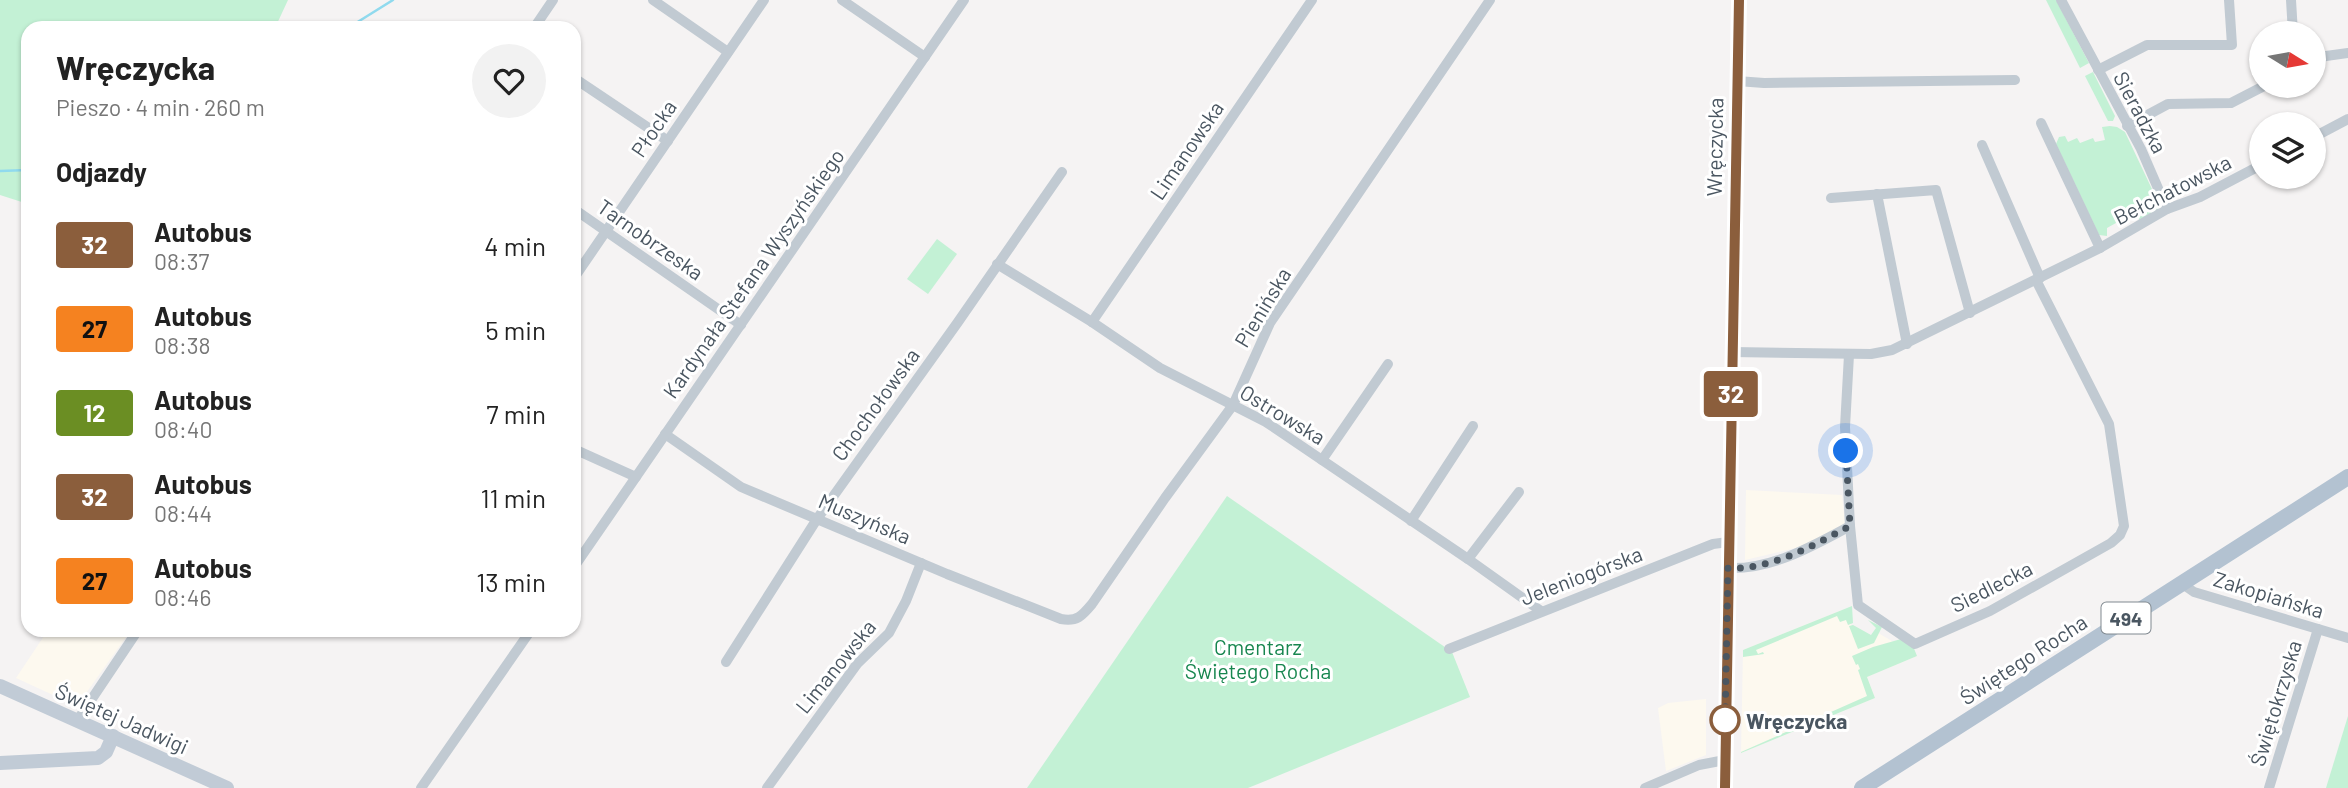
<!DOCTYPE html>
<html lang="pl">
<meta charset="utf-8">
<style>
:root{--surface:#fff;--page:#f2f2f2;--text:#222;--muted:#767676}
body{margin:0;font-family:Barlow,sans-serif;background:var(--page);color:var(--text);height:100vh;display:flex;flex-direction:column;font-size:26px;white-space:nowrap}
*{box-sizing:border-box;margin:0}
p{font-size:23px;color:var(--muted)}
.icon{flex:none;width:38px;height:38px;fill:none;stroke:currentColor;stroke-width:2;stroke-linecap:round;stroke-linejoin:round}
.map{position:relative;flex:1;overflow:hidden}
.panel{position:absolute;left:21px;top:21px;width:560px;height:616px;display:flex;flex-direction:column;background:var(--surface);border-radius:21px;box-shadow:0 2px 5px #0004}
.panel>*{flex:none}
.badge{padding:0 14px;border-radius:5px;font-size:24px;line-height:46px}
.needle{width:46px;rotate:101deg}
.controls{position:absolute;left:2249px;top:21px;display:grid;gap:14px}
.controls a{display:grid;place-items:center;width:77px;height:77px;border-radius:50%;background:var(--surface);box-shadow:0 2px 5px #0004;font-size:35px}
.you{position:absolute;width:35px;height:35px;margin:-18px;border:5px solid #fff;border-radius:50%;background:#1a73e8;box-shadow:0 0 0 10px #1a73e833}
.map>.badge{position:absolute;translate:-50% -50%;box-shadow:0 0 0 4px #fff}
h2{padding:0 35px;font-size:26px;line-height:63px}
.round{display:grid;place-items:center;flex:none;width:74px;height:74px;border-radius:37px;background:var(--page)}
.overview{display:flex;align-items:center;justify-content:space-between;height:119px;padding:0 35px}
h1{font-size:33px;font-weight:700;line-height:52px}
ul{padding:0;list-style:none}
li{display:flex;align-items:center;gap:21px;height:84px;padding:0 35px}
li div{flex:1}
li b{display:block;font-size:26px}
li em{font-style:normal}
li .badge{min-width:77px;font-weight:700;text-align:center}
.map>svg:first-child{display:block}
.commercial{fill:#fdf9ef}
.green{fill:#c3f1d5}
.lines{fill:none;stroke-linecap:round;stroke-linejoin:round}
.stream{stroke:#90daee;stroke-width:2.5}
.street{stroke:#c1cad2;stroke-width:10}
.secondary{stroke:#c1cbd6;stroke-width:14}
.primary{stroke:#b3c2d1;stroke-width:16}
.line-casing{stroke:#fff;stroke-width:16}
.line{stroke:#8b5e3c;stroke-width:10}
.walk{stroke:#4a5661;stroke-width:7;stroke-dasharray:0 12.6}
.stop-dot{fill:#fff;stroke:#8b5e3c;stroke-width:3.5}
.labels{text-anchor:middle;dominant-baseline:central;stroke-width:6;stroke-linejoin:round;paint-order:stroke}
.shield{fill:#fff;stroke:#808990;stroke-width:2}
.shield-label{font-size:19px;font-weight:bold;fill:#4a5661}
.street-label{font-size:21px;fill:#4a5661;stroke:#fff}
.park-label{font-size:21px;fill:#17864f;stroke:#fff}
.stop-label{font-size:21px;font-weight:bold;fill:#4a5661;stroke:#fff;text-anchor:start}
</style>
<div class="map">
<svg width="2348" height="788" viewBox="0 0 2348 788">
<rect width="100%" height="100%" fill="#f5f3f3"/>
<g class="commercial">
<polygon points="1746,490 1842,495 1845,525 1808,545 1745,560"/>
<polygon points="1842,610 1852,626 1871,636 1875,631 1917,656 1867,677 1875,698 1741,753 1743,650"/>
<polygon points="48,630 131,630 77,706 16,678"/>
<polygon points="1706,699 1706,755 1666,771 1658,708 1668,703"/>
</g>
<g class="green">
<polygon points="0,0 288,0 275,28 28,28 28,204 0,195"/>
<polygon points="2046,0 2056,0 2089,63 2080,68"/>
<polygon points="2093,72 2115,116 2113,121 2108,121 2085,76"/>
<polygon points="2110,126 2117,127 2125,132 2159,204 2158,209 2140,220 2132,214 2107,228 2107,236 2099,235 2056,144 2059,137 2065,136 2068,142 2077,138 2080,143 2093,138 2095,142 2105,140 2102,127"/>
<polygon points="937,239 957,254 928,294 907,279"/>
<polygon points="1227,496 1452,652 1470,697 1248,788 1027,788"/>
<polygon points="1852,606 1853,623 1848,625 1846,620 1840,622 1837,616 1756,650 1758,654 1763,652 1764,654 1743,657 1743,650"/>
<polygon points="1868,620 1882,627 1874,643 1858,649 1849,626 1853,625 1871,635 1876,628"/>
<polygon points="1901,639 1913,646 1917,656 1867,677 1875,698 1741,753 1741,752 1867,696 1858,670 1860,669 1858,664 1856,665 1852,656 1873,647"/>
<polygon points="2348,716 2348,788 2326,788"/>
</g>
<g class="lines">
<g class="stream">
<polyline points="348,28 393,0"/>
<polyline points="0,171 28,170"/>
</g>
<g class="street">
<polyline points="653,0 728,52"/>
<polyline points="842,0 925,57"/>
<polyline points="2061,0 2141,149 2167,209"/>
<polyline points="2291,0 2293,33"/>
<polyline points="534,28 553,0"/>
<polyline points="2314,61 2326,56 2348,53"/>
<polyline points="2098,70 2147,45 2232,45 2229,0"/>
<polyline points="574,78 668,141"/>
<polyline points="1737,81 1764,83 2015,80"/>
<polyline points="2041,123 2100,248"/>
<polyline points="2127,126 2168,104 2231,103 2264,86"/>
<polyline points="2314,137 2348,119"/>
<polyline points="1982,145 2040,278"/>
<polyline points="1877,194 1907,344"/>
<polyline points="1831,198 1936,190 1970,313"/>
<polyline points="574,209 741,325"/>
<polyline points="997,264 1092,322 1160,368 1266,422 1468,559 1541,611"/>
<polyline points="574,278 764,0"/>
<polyline points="1092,322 1312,0"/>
<polyline points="1732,352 1871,354 1892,350 2100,248 2167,209 2200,197 2261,165"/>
<polyline points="1849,355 1845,427 1850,526 1858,605 1915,644 1990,611 2111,543 2120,535 2124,526 2109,424 2036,280"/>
<path d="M 665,434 L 741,487 L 947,574 L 1061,619 C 1077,622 1082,616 1092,604 L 1165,498 L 1233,405 L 1270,323 L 1490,0"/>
<polyline points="574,449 636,477"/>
<polyline points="1322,460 1388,364"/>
<polyline points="1411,521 1473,426"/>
<polyline points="1468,559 1519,492"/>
<polyline points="574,567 964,0"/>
<path d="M 1728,568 C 1771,570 1813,546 1850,526"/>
<polyline points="2181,583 2194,592 2348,638"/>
<polyline points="1449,649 1713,544 1728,542"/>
<polyline points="726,662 817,519 958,322 1062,172"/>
<polyline points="77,721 138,630"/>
<polyline points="421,788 531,630"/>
<polyline points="767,788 857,664 889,633 906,601 921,563"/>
<polyline points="1645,788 1699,765 1725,760"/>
<polyline points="2269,788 2318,629"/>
</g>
<g class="secondary">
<polyline points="0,686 227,788"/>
<polyline points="0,763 98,758 106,752 113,736"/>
<polyline points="1725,788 1739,0"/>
</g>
<polyline class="primary" points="1862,788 2348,477"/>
</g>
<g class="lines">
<g class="line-casing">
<polyline id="line" points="1725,788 1739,0"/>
</g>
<use href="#line" class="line"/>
<path class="walk" d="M 1725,720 L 1725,726 L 1728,568 C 1771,570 1812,546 1850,526 L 1846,451"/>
</g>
<circle class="stop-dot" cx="1725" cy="720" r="14"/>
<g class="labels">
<rect class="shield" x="2101.5" y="602.5" width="49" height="31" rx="5"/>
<g class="shield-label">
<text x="2126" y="618">494</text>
</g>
<g class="street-label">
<text transform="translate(2141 112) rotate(62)">Sieradzka</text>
<text transform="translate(653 128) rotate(-56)">Płocka</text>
<text transform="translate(1714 147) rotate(-89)">Wręczycka</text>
<text transform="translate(1186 150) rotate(-56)">Limanowska</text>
<text transform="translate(2172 189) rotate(-27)">Bełchatowska</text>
<text transform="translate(651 239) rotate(35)">Tarnobrzeska</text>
<text transform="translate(753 273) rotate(-55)">Kardynała Stefana Wyszyńskiego</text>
<text transform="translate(1262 307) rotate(-59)">Pienińska</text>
<text transform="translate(875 404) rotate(-54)">Chochołowska</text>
<text transform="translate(1283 414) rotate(31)">Ostrowska</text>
<text transform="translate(865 518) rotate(23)">Muszyńska</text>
<text transform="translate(1581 575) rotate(-21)">Jeleniogórska</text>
<text transform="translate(1991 586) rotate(-27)">Siedlecka</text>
<text transform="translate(2269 594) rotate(17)">Zakopiańska</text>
<text transform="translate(2023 659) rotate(-33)">Świętego Rocha</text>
<text transform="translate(835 666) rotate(-51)">Limanowska</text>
<text transform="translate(2275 703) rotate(-73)">Świętokrzyska</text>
<text transform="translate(122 718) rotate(24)">Świętej Jadwigi</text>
</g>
<g class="park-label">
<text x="1258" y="646">Cmentarz<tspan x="1258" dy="24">Świętego Rocha</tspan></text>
</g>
<g class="stop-label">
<text x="1746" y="720">Wręczycka</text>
</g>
</g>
</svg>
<div class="controls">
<a><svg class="needle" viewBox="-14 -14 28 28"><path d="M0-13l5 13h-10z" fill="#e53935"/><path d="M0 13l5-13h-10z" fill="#767676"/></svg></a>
<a><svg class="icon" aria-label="layers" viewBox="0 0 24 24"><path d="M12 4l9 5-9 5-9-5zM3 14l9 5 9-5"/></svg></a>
</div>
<div class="you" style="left:1846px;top:451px"></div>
<b class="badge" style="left:1731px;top:394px;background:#8b5e3c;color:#fff">32</b>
<section class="panel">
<div class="overview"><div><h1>Wręczycka</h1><p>Pieszo · 4 min · 260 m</p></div><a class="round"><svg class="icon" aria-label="heart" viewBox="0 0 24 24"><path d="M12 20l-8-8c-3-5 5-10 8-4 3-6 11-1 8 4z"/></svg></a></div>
<h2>Odjazdy</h2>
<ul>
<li><span class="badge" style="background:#8b5e3c;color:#fff">32</span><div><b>Autobus</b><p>08:37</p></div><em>4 min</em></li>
<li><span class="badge" style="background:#f58220;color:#111">27</span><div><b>Autobus</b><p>08:38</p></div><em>5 min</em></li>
<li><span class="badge" style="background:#6b8e23;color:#fff">12</span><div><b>Autobus</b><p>08:40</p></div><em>7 min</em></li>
<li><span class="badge" style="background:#8b5e3c;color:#fff">32</span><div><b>Autobus</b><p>08:44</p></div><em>11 min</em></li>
<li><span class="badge" style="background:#f58220;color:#111">27</span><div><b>Autobus</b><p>08:46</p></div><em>13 min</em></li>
</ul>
</section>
</div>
